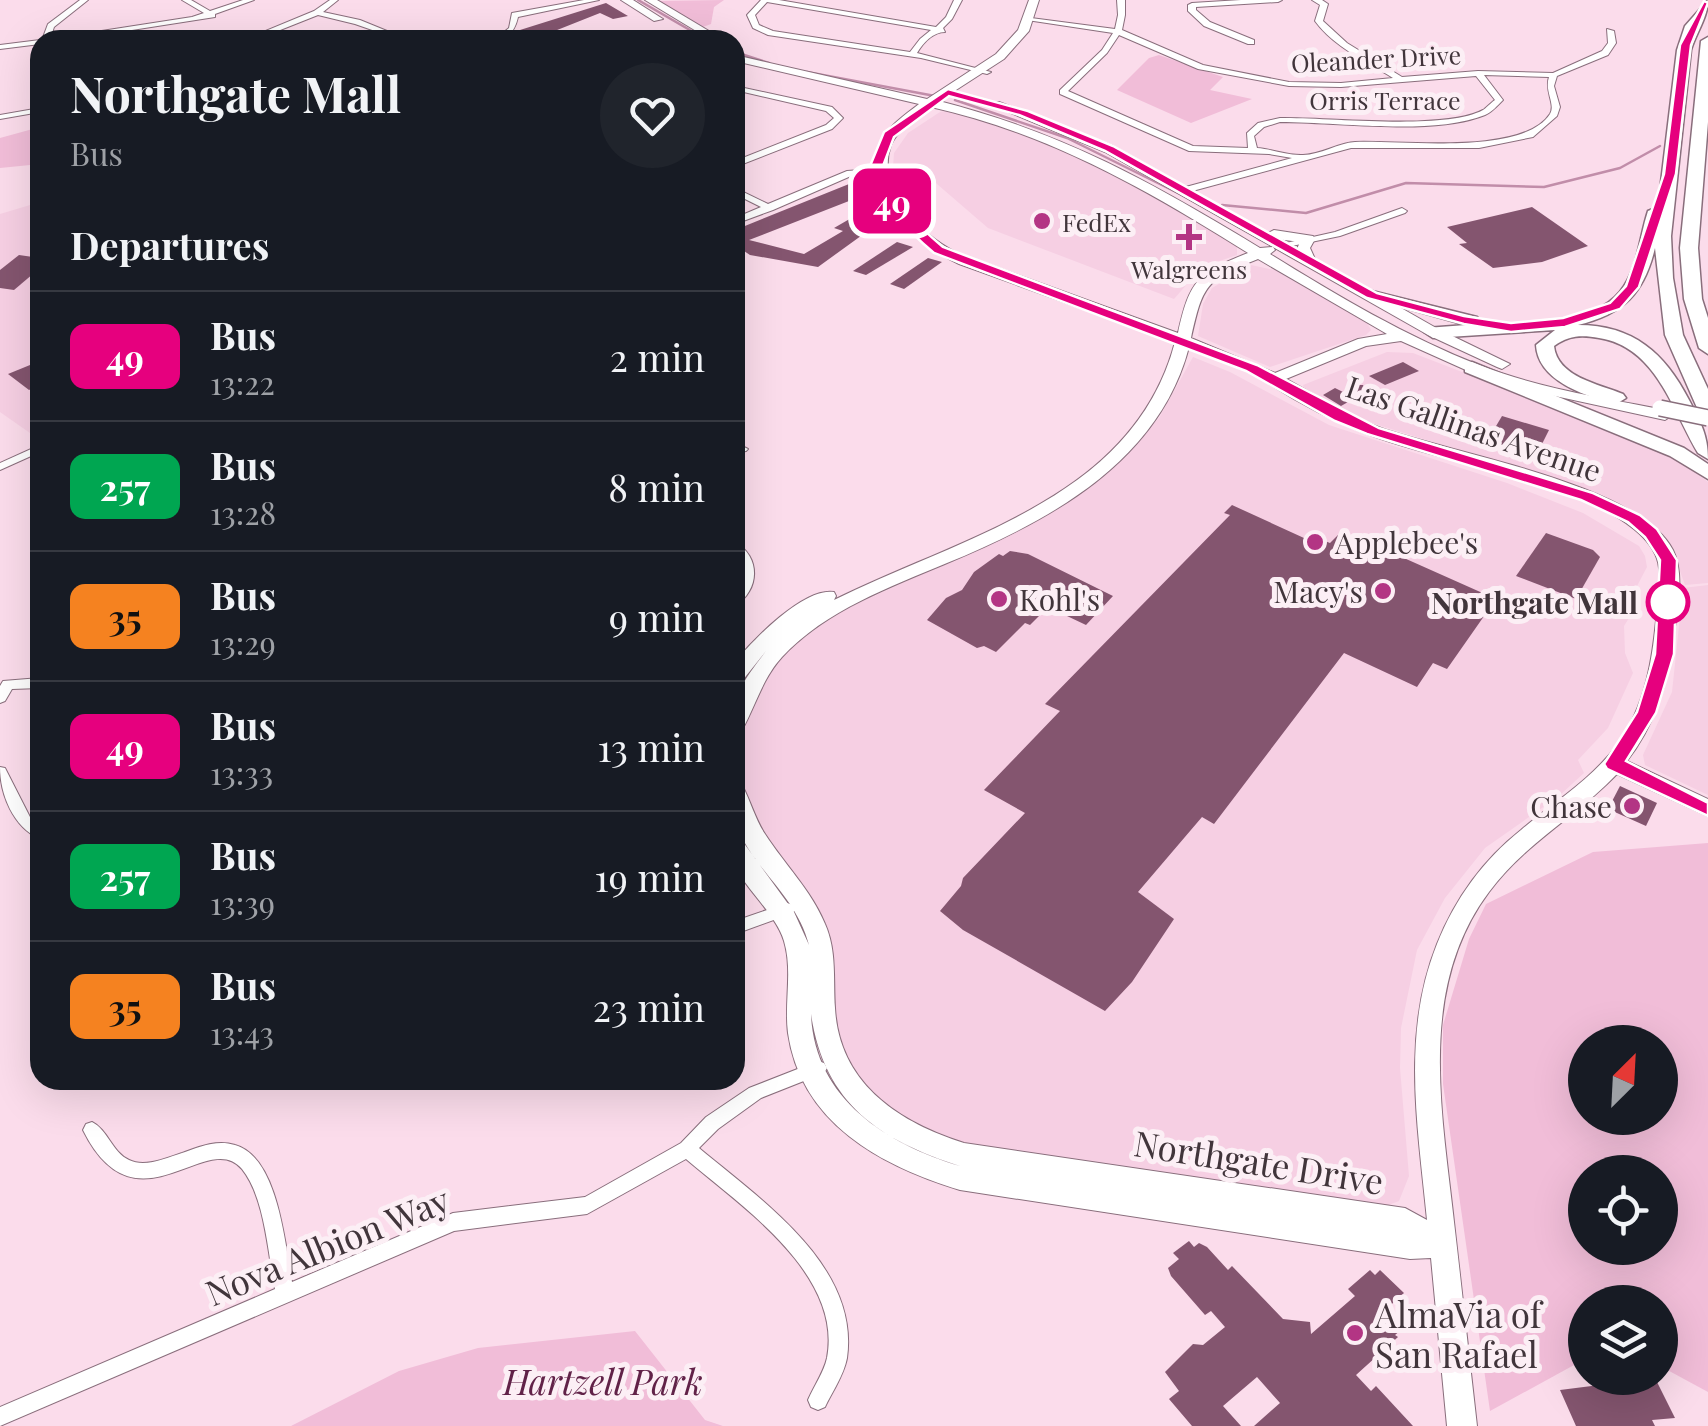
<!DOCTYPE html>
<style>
:root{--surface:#171b24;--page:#20242c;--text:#f1f3f6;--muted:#9ea1a6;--line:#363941}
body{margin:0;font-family:"Playfair Display",serif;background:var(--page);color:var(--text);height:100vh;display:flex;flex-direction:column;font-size:38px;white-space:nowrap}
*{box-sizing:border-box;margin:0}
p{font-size:32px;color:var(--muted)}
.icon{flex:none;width:55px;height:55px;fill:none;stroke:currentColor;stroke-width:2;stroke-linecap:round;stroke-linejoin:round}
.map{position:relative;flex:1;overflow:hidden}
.sheet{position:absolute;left:30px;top:30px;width:715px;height:1060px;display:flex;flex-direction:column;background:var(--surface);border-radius:30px;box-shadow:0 10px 40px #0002}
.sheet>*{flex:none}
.badge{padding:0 20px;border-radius:15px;font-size:35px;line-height:65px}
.needle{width:65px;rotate:24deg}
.buttons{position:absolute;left:1568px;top:1025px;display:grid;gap:20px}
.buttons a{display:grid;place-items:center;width:110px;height:110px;border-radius:50%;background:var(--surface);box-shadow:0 10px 40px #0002;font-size:50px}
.map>.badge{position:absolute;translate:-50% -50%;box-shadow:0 0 0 5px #fff}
h2{padding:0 40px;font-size:38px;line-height:90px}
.round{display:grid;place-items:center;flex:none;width:105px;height:105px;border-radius:52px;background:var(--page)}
.head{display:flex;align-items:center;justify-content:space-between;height:170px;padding:0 40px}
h1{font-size:48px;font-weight:700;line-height:75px}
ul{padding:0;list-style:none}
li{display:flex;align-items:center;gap:30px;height:130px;padding:0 40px;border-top:2px solid var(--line)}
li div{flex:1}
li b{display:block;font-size:38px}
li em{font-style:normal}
li .badge{min-width:110px;font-weight:700;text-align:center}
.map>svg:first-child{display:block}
.built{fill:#f6cfe3}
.green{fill:#f1bdd8;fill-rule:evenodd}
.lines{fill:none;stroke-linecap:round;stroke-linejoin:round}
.stream{stroke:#c18da9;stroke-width:2.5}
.building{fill:#84556f}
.street-casing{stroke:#896e7c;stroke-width:2}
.secondary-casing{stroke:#896e7c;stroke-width:2}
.highway-casing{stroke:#896e7c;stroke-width:3}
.street{fill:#fff;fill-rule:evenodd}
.secondary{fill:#fff;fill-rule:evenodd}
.highway{fill:#fff;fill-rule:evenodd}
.secondary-bridge-casing{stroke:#896e7c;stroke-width:18;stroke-linecap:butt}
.secondary-bridge{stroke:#fff;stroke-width:15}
.line{fill:#e6007e;stroke:#fff;stroke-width:2.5}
.poi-dot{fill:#b33584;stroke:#fceff5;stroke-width:4}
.stop-dot{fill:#fff;stroke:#e6007e;stroke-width:5}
.labels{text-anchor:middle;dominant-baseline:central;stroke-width:10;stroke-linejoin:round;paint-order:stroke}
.far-street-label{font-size:25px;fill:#41353b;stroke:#fceff5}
.far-poi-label{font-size:25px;fill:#41353b;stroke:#fceff5;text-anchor:start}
.street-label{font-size:30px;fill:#41353b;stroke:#fceff5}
.poi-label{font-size:30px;fill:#41353b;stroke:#fceff5;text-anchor:start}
.stop-label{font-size:30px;font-weight:bold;fill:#41353b;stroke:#fceff5;text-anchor:end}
.near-street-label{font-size:35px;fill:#41353b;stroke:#fceff5}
.near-poi-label{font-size:35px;fill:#41353b;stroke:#fceff5;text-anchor:start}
.near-park-label{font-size:35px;font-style:italic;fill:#612248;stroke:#fceff5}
</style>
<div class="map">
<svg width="1708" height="1426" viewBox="0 0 1708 1426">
<rect width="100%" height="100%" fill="#fbdceb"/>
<g class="built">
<polygon points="956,109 1073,153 1220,234 1237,245 1237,255 1202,267 1174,299 988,228 930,178 897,176 893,167 894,153 908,133 940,112"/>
<polygon points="40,202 40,440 0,412 0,214"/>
<polygon points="1251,265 1275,270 1367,323 1371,330 1366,335 1270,367 1198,336 1203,304 1212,288"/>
<polygon points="1387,352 1413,353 1668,452 1708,482 1708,583 1685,585 1671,546 1641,515 1600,494 1359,419 1305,391 1303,385"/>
<polygon points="1193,357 1230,372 1329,425 1507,483 1583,513 1639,546 1645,556 1647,567 1636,588 1634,610 1624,626 1625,653 1633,673 1608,728 1578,760 1584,773 1559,796 1485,848 1445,898 1417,950 1401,1028 1400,1068 1409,1176 1399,1201 1386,1206 966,1144 936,1136 904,1121 860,1083 845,1058 834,1010 835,963 823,918 809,892 768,843 748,801 743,781 742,746 747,715 763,682 786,651 839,612 1020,529 1104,474 1159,418"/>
<polygon points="1708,585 1708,795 1645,765 1643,755 1672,692 1683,588"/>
</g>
<g class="green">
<polygon points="724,0 714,7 711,24 703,27 657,1"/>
<polygon points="1159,55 1223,77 1210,90 1252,99 1191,123 1117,90 1149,58"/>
<polygon points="40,127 40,164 0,168 0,138"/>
<path d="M 1708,843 L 1708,1392 L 1660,1366 L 1660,1302 L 1585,1302 L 1585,1359 L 1490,1411 L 1443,1084 L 1443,1025 L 1469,939 L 1486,904 L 1593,852 ZM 1585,1042 L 1660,1042 L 1660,1118 L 1585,1118 ZM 1660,1172 L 1660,1248 L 1585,1248 L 1585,1172 Z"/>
<polygon points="635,1331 705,1420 723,1426 291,1426 399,1371 478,1348"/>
</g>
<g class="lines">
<g class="stream">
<polyline points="638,0 707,40"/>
<polyline points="735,52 769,63"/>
<polyline points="807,72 935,96"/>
<polyline points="955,100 1067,138 1198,203"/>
<polyline points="1222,205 1306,213 1406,183 1544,187 1620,168 1660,146"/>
</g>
</g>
<g class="building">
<polygon points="606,3 628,16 613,19 600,13 537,38 520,30"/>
<polygon points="854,182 872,192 749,240 804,254 843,231 834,228 872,206 883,212 878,214 889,223 865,233 818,267 750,255 735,245 735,230"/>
<polygon points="1532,207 1588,246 1542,262 1493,268 1459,244 1467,243 1447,227"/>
<polygon points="897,242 913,247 866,275 853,271"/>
<polygon points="19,255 40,258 40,268 14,290 0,288 0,270"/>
<polygon points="928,258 942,262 904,289 890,284"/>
<polygon points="1403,362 1419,371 1385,385 1369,376"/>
<polygon points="30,365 40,366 40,385 29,390 8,374"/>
<polygon points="1349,385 1363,385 1369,399 1355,398 1341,406 1323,395 1335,388 1355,398"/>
<polygon points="1502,416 1549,430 1535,458 1486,443"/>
<polygon points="1232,505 1304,538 1307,534 1330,543 1338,535 1374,549 1377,546 1496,599 1447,669 1433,663 1417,687 1344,653 1214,824 1202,817 1138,892 1174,919 1132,982 1105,1011 963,930 940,911 961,886 963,878 1025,813 984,790 1060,711 1045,704 1230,515 1224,513"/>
<polygon points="1546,533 1593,550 1600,557 1576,599 1516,576"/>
<polygon points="1010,551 1028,554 1113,596 1086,625 1048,607 1030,625 1025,623 996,652 984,646 977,648 927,620 946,598 962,590 974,572 999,554 1003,556"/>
<polygon points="1620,786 1657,803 1646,826 1608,809"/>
<polygon points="1189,1241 1194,1247 1199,1243 1207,1247 1228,1270 1232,1266 1283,1319 1310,1322 1311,1334 1355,1296 1348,1289 1370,1270 1375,1275 1380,1270 1404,1293 1383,1312 1401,1330 1395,1335 1398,1337 1356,1375 1371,1391 1376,1386 1413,1426 1254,1426 1280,1403 1257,1377 1223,1406 1241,1426 1192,1426 1169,1399 1179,1391 1165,1372 1193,1344 1203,1345 1225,1327 1211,1311 1205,1315 1171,1276 1168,1268 1179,1259 1173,1253"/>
<polygon points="1655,1378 1675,1418 1652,1420 1655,1426 1576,1426 1560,1390"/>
</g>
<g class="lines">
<g class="street-casing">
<g id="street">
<polygon points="80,0 88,0 54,27 50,39 192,17 204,13 182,0 191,0 210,11 243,0 254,0 215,14 215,17 68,40 42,40 48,24"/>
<polygon points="330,0 338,0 323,12 360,20 409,40 398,40 384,35 372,40 361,40 378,32 355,24 318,15 255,40 244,40 314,11"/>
<path d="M 584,0 L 599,0 L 518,17 C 515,30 509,40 494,40 L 509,28 L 512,13 Z"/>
<path d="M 761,0 L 779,0 L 936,27 L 946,17 L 954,0 L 962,0 L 952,19 L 943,28 L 945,32 C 933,32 923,43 917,53 L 991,72 L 987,74 L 921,58 L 768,35 L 753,28 L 747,15 ZM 767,2 L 931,30 L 920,39 L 910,52 L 773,31 L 759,25 L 755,15 Z"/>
<path d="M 1117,0 L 1125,0 L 1125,15 L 1122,30 L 1203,65 L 1289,82 L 1341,83 L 1393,78 C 1366,61 1334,47 1315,21 L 1320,5 L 1312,0 L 1322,0 L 1328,4 L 1323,21 L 1347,43 L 1402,77 L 1478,71 L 1553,73 L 1602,51 L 1608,43 L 1607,29 L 1614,31 L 1616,43 L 1608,55 L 1557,76 L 1554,86 L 1560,107 L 1557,116 L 1533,137 L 1479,148 L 1351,148 L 1185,193 L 1182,192 L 1182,188 L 1292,158 L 1269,154 L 1189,151 L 1060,94 L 1060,90 L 1102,50 L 1113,33 L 1027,20 L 1031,18 L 1115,29 L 1118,15 ZM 1119,35 L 1198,69 L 1289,86 L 1341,87 L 1476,76 L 1495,100 C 1494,100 1484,110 1483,110 C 1445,131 1327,117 1280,118 L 1258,123 L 1247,133 L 1248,148 L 1193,146 L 1068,91 L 1107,53 ZM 1484,75 L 1549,77 C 1544,91 1556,104 1550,114 C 1523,156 1401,140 1355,142 C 1338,143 1320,155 1303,155 C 1288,156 1272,149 1257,148 L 1254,136 L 1264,127 L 1280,122 C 1338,122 1433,136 1485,115 C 1492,112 1497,106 1503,100 Z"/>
<polygon points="1241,0 1282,0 1278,2 1196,7 1196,10 1210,22 1254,40 1254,44 1248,44 1204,26 1188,11 1188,5 1192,3"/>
<polygon points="611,38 625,38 629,40 607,40"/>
<polygon points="40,40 40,44 0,49 0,45"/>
<polygon points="735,86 832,107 843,118 832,129 735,167 735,161 826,125 834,118 826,111 735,90"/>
<polygon points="40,108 40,112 0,119 0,115"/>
<polygon points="889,168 892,169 892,173 851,176 773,210 735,224 735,218 761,207 735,194 735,188 768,204 847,171"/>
<polygon points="1402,208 1407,211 1405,213 1340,236 1282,248 1277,245 1335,232"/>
<polygon points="40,445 40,452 0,470 0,463"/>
<polygon points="742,446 748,449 746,451 735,453 735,447"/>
<path d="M 735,542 C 761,557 760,590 735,606 C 735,594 742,586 743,574 C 744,562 735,554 735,542 Z"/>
<polygon points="40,678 40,688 12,689 5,701 0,703 0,686 3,681"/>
<path d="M 0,767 L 5,768 L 32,821 L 40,826 L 40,839 C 13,827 0,794 0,767 Z"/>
<polygon points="787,903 793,905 795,909 793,913 735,934 735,921"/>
<path d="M 818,1061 L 824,1063 L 827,1068 L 824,1073 L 761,1098 L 718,1129 L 699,1148 C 761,1200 860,1266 847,1358 C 844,1375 832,1392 825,1407 L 818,1410 L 811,1407 L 808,1400 C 814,1386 824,1372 827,1358 C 843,1274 741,1206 686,1159 L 587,1214 L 454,1231 L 0,1426 L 0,1407 L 275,1289 C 268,1255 265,1197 242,1169 C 207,1127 136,1237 83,1130 L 86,1124 L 92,1122 C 108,1130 112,1152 129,1160 C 145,1168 166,1158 182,1153 C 198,1147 217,1139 235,1145 C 278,1157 285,1244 292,1282 L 453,1213 L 585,1197 L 681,1143 L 706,1117 L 749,1088 Z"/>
</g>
</g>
<g class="secondary-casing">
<g id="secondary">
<polygon points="621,0 633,0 663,19 654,21"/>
<polygon points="645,0 657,0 724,40 711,40"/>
<path d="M 1029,0 L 1039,0 L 1029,31 L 1004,59 L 939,101 C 1064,133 1151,182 1260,248 L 1273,247 L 1105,152 L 989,104 L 999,102 L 1113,146 L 1268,233 L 1274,230 L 1313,236 L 1315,239 L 1310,248 L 1315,259 L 1438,329 L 1510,364 L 1502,369 L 1497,367 L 1428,335 L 1273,247 L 1275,250 L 1270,254 C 1338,296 1405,336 1479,365 C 1538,388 1603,398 1665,410 L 1673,415 L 1665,420 L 1514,387 L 1468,371 L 1401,341 L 1366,346 L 1286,379 C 1317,396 1348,416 1381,428 C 1451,453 1639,484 1673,550 C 1685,574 1677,609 1674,634 C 1669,679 1656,724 1627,761 L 1708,799 L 1708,816 L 1617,774 C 1576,817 1524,844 1489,892 C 1417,988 1442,1112 1454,1222 C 1462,1290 1469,1358 1477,1426 L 1447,1426 L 1431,1258 L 1410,1259 L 960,1190 C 881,1166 801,1123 788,1033 C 784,1002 793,971 784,941 C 776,913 739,883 735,863 C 734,856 735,847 735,840 L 743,842 L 794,912 L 809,945 C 796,894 750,867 736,823 C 733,811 735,795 735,783 L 742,785 C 751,802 755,819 765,834 C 785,865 811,890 825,924 C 837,951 833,980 835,1008 C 839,1083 898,1122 964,1143 L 1405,1208 L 1427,1220 C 1418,1127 1401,1034 1437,944 C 1455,899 1483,860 1521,830 C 1554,802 1591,780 1617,745 C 1646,706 1653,657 1657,610 C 1661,573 1665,554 1634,529 C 1571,478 1442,464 1365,433 C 1331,420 1294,400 1265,381 C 1243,366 1214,357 1189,347 C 1159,462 1049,521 947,563 C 890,587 826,610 782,657 C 762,679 756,705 742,730 L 735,732 C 735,690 741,684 766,651 L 742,681 L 735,683 L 735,662 C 753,640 804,587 834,592 L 836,596 L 834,600 C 962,536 1134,499 1175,342 L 959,264 C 918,245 857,194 880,143 C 887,127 906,114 919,104 L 735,61 L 735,55 L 927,99 L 996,54 L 1018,30 ZM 931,107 C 1048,133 1148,190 1248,253 C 1197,273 1190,280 1178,333 L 957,253 C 921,234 875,191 891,145 C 898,129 917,117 931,107 ZM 1277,239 L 1300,242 L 1297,249 ZM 1258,259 L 1387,334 L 1358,339 L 1275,373 L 1191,338 C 1203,285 1205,280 1258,259 ZM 811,1014 C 824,1103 879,1140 960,1166 C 886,1144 814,1098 811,1014 Z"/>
</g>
</g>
<g class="highway-casing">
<g id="highway">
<path d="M 1708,0 C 1708,17 1696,33 1691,50 L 1671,236 L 1673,278 L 1683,335 L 1708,389 L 1708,416 L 1698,410 L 1665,335 L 1655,248 C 1644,293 1624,314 1578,325 C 1633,325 1665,353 1689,400 C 1700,421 1708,435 1708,459 L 1698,453 C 1672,409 1656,347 1599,338 C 1582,335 1569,335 1554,346 C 1557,377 1599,384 1623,394 L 1626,398 L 1616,404 C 1585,396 1538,381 1536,345 L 1555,330 L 1433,338 L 1424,332 L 1426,328 L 1466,325 L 1363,296 L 1372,291 L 1477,317 L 1480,321 L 1477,325 C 1520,324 1598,328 1624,286 C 1638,265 1640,235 1648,211 L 1658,207 L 1677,50 L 1685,26 Z"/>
<polygon points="1708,37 1708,122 1698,248 1702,299 1708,318 1708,354 1699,348 1684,299 1680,248 1701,41"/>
<polygon points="1472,362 1684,448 1708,464 1708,479 1670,456 1465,372 1465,364"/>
</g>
</g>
<use href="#street" class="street"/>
<use href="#secondary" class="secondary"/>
<use href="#highway" class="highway"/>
<g class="secondary-bridge-casing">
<polyline id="secondary-bridge" points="1660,408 1708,418"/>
</g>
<use href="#secondary-bridge" class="secondary-bridge"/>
</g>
<path class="line" d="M 1704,1 L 1708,3 L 1691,45 L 1676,174 L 1639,287 L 1620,309 L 1565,327 L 1511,332 L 1464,324 L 1367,298 L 1105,151 L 1019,115 L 949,96 L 894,137 L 883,166 C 896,202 914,223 943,247 L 1257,365 L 1379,428 L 1593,493 L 1640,515 L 1657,529 L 1677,560 L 1674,654 L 1656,713 L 1626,761 L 1708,803 L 1708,816 L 1607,769 L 1604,764 L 1637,712 L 1655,654 L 1660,560 L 1645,537 L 1628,522 L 1581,500 L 1367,434 L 1335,421 L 1246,371 L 934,253 C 903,227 884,204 870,166 L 884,132 L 948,89 L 1028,111 L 1113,146 L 1377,293 L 1464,316 L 1511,323 L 1563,318 L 1610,303 L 1626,286 L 1664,174 L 1680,45 Z"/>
<g class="poi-dot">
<circle cx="1042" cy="221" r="10"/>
<path d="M1184 222h10v10h10v10h-10v10h-10v-10h-10v-10h10z"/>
<circle cx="1315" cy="542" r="10"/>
<circle cx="1383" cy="591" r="10"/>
<circle cx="999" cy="599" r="10"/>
<circle cx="1632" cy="806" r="10"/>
<circle cx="1355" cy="1333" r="10"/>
</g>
<circle class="stop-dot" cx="1668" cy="602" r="20"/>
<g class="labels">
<g class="far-street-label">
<text transform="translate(1376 58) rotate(-3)">Oleander Drive</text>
<text x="1385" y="99">Orris Terrace</text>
</g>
<g class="far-poi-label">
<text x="1062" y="221">FedEx</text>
<text x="1189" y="268" text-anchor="middle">Walgreens</text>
</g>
<g class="street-label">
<text transform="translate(1474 428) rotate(19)">Las Gallinas Avenue</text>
</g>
<g class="poi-label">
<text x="1335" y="542">Applebee's</text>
<text x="1363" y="591" text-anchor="end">Macy's</text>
<text x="1019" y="599">Kohl's</text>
<text x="1612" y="806" text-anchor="end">Chase</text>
</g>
<g class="stop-label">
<text x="1638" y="602">Northgate Mall</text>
</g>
<g class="near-street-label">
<text transform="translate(1259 1161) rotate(9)">Northgate Drive</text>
<text transform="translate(327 1245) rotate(-22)">Nova Albion Way</text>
</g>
<g class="near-poi-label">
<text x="1375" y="1313">AlmaVia of<tspan x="1375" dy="40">San Rafael</tspan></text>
</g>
<g class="near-park-label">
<text x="603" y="1380">Hartzell Park</text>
</g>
</g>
</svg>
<div class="buttons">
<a><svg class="needle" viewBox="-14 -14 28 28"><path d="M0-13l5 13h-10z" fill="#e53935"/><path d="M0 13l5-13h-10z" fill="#9ea1a6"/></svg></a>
<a><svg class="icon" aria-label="locate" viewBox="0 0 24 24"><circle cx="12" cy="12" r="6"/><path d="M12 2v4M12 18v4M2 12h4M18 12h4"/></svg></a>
<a><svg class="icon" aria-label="layers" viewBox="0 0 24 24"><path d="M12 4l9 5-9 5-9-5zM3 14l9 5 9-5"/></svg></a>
</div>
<b class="badge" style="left:892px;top:201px;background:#e6007e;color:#fff">49</b>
<section class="sheet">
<div class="head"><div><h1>Northgate Mall</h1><p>Bus</p></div><a class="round"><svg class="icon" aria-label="heart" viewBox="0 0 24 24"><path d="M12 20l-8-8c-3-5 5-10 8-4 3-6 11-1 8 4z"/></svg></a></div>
<h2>Departures</h2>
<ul>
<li><span class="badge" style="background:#e6007e;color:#fff">49</span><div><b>Bus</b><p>13:22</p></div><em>2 min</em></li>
<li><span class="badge" style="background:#00a651;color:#fff">257</span><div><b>Bus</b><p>13:28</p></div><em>8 min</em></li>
<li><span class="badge" style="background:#f58220;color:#111">35</span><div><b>Bus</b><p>13:29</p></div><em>9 min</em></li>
<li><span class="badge" style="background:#e6007e;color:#fff">49</span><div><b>Bus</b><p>13:33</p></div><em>13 min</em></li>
<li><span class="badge" style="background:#00a651;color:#fff">257</span><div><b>Bus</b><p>13:39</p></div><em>19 min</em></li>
<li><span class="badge" style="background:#f58220;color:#111">35</span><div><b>Bus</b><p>13:43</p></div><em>23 min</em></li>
</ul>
</section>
</div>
